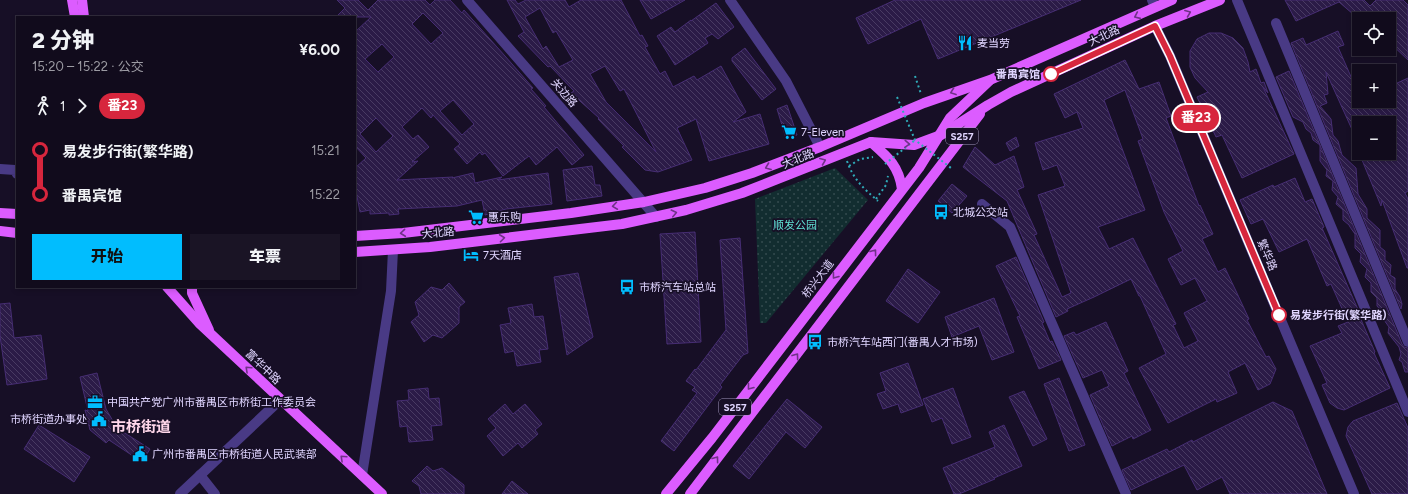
<!DOCTYPE html>
<html lang="zh">
<meta charset="utf-8">
<style>
:root{--surface:#110b1c;--page:#1a1425;--text:#f1f3f6;--muted:#9c9ba3;--line:#302b3b;--accent:#01bdfe}
body{margin:0;font-family:Figtree,"Noto Sans SC",sans-serif;background:var(--page);color:var(--text);height:100vh;display:flex;flex-direction:column;font-size:15px;white-space:nowrap}
*{box-sizing:border-box;margin:0}
p{font-size:13px;color:var(--muted)}
.icon{flex:none;width:22px;height:22px;fill:none;stroke:currentColor;stroke-width:2;stroke-linecap:round;stroke-linejoin:round}
.map{position:relative;flex:1;overflow:hidden}
.panel{position:absolute;left:16px;top:16px;width:340px;height:272px;display:flex;flex-direction:column;background:var(--surface);border-radius:0px;box-shadow:0 2px 6px #0003,0 0 0 1px var(--line)}
.panel>*{flex:none}
.badge{padding:0 8px;border-radius:13px;font-size:14px;line-height:26px}
.buttons{position:absolute;left:1352px;top:12px;display:grid;gap:8px}
.buttons a{display:grid;place-items:center;width:44px;height:44px;border-radius:0px;background:var(--surface);box-shadow:0 2px 6px #0003,0 0 0 1px var(--line);font-size:20px}
.map>.badge{position:absolute;translate:-50% -50%;box-shadow:0 0 0 2px #fff}
.legs{display:flex;align-items:center;gap:6px;height:44px;padding:0 16px;font-size:13px}
.legs p{margin-inline-start:auto}
.summary{display:flex;align-items:center;justify-content:space-between;height:68px;padding:0 16px}
h1{font-size:22px;font-weight:800;line-height:30px}
.action{display:flex;gap:8px;margin-top:auto;padding:8px 16px}
.action a{flex:1;height:46px;border-radius:0px;background:var(--accent);color:#111;font-size:16px;font-weight:800;line-height:46px;text-align:center}
.action a+a{background:var(--page);color:var(--text)}
ul{padding:0 16px;list-style:none}
li{display:flex;align-items:center;gap:14px;height:44px;font-size:15px}
li i{display:grid;place-items:center;width:6px;height:100%;margin:0 5px;background:currentColor}
li i::after{content:'';width:10px;height:10px;margin:-5px;border:3px solid;border-radius:50%;background:var(--surface)}
li p{margin-inline-start:auto}
li:first-child i{background:linear-gradient(#0000 50%,currentColor 0)}
li:last-child i{background:linear-gradient(currentColor 50%,#0000 0)}
.map>svg:first-child{display:block}
.park{fill:url(#park-dots)}
.building{fill:url(#building-back-hatch);stroke:#462d73;fill-rule:evenodd}
.lines{fill:none;stroke-linecap:round;stroke-linejoin:round}
.path{stroke:#2fabb8;stroke-width:2;stroke-dasharray:2 3;stroke-linecap:butt}
.minor{stroke:#493a85;stroke-width:10}
.major{stroke:#dc5cff;stroke-width:10}
.path-bridge{stroke:#2fabb8;stroke-width:2;stroke-dasharray:2 3;stroke-linecap:butt}
.oneway{stroke:#703288}
.line-1-casing{stroke:#fff;stroke-width:9}
.line-1{stroke:#d7263d;stroke-width:6}
.stop-1-dot{fill:#fff;stroke:#d7263d;stroke-width:2}
.labels{text-anchor:middle;dominant-baseline:central;stroke-width:3.5;stroke-linejoin:round;paint-order:stroke}
.shield{fill:#170f26;stroke:#a49abe;stroke-width:1}
.shield-label{font-size:10px;font-weight:bold;fill:#e0d5ff}
.street-label{font-size:11px;fill:#e0d5ff;stroke:#170f26}
.poi-label{font-size:11px;fill:#e0d5ff;stroke:#170f26;text-anchor:start}
.stop-label{font-size:11px;font-weight:bold;fill:#e0d5ff;stroke:#170f26;text-anchor:end}
.park-label{font-size:11px;fill:#60e0d4;stroke:#170f26}
.district-label{font-size:15px;font-weight:bold;fill:#ffd7ea;stroke:#170f26}
</style>
<div class="map">
<svg width="1408" height="494" viewBox="0 0 1408 494">
<defs>
<pattern id="park-dots" width="8" height="8" patternUnits="userSpaceOnUse"><rect width="8" height="8" fill="#122d30"/><path d="M2 2h.1M6 6h.1" fill="none" stroke="#344b4f" stroke-width="1.8" stroke-linecap="round"/></pattern>
<pattern id="building-back-hatch" width="6" height="6" patternUnits="userSpaceOnUse"><rect width="6" height="6" fill="#2b1b47"/><path d="M-1 5l2 2M0 0l6 6M5-1l2 2" fill="none" stroke="#493b63"/></pattern>
</defs>
<rect width="100%" height="100%" fill="#170f26"/>
<polygon class="park" points="835,168 868,200 766,323 760,323 755,199"/>
<g class="building">
<path d="M 337,0 L 358,0 L 368,10 L 378,0 L 425,0 L 430,5 L 435,0 L 450,0 L 462,13 L 464,10 L 505,56 L 533,88 L 531,89 L 546,106 L 544,107 L 584,155 L 572,165 L 557,147 L 536,165 L 529,156 L 503,176 L 485,153 L 482,155 L 480,152 L 467,164 L 454,149 L 460,144 L 433,115 L 431,118 L 422,108 L 402,127 L 413,139 L 418,135 L 429,147 L 412,162 L 418,161 L 397,180 L 453,177 L 452,178 L 473,173 L 475,183 L 502,177 L 498,180 L 548,173 L 552,204 L 506,209 L 485,215 L 482,200 L 457,206 L 398,209 L 399,214 L 389,215 L 389,213 L 370,214 L 370,210 L 360,212 L 355,186 L 355,168 L 366,158 L 355,146 L 355,32 L 371,17 L 336,17 L 345,8 ZM 423,13 L 443,33 L 431,44 L 412,24 ZM 382,44 L 394,57 L 378,72 L 365,59 ZM 453,100 L 474,124 L 462,135 L 440,111 ZM 376,118 L 393,136 L 376,152 L 360,134 Z"/>
<path d="M 507,0 L 515,0 L 518,4 L 526,0 L 565,0 L 569,7 L 581,0 L 621,0 L 640,36 L 642,35 L 648,46 L 645,47 L 660,74 L 665,71 L 673,87 L 694,76 L 697,80 L 721,66 L 746,112 L 733,122 L 760,114 L 769,144 L 709,161 L 696,119 L 677,128 L 692,160 L 658,172 L 645,170 L 622,147 L 624,146 L 598,119 L 599,118 L 571,93 L 574,91 L 550,66 L 548,67 L 518,36 L 524,32 ZM 540,8 L 553,33 L 556,31 L 573,60 L 559,67 L 546,46 L 543,49 L 525,17 ZM 605,66 L 620,91 L 624,89 L 656,152 L 606,102 L 590,74 Z"/>
<polygon points="640,0 685,0 651,19"/>
<polygon points="895,0 1081,0 938,59 921,19 868,44 856,18"/>
<polygon points="1285,0 1364,0 1370,6 1376,0 1403,0 1408,5 1408,60 1389,42 1389,19 1364,19 1356,11 1353,14 1339,2 1296,21"/>
<polygon points="716,3 734,27 718,39 712,34 705,38 708,43 675,65 657,36 671,27 675,32 691,20 691,21"/>
<polygon points="1338,31 1344,45 1338,47 1359,95 1359,101 1389,101 1389,71 1395,84 1408,78 1408,191 1405,193 1408,199 1408,268 1407,268 1382,200 1381,206 1362,160 1364,158 1362,153 1389,153 1389,119 1379,123 1359,123 1359,145 1326,72 1328,94 1324,95 1327,103 1320,106 1331,119 1333,135 1338,141 1342,155 1356,168 1358,194 1367,209 1367,218 1380,230 1380,247 1385,251 1385,260 1391,265 1390,275 1395,278 1395,289 1400,297 1402,304 1401,309 1291,43 1303,38 1306,45"/>
<polygon points="1209,33 1221,33 1233,38 1243,48 1248,62 1250,72 1256,69 1261,83 1264,82 1268,93 1263,87 1294,154 1242,178 1222,135 1216,137 1197,97 1208,92 1195,78 1190,67 1190,51 1197,39"/>
<polygon points="745,48 776,89 762,100 732,61 732,58"/>
<path d="M 1125,60 L 1139,89 L 1159,82 L 1171,116 L 1166,118 L 1199,206 L 1200,205 L 1213,234 L 1202,239 L 1218,272 L 1225,268 L 1236,291 L 1249,319 L 1247,320 L 1266,357 L 1269,356 L 1276,369 L 1270,384 L 1258,390 L 1245,363 L 1228,372 L 1237,393 L 1217,402 L 1216,399 L 1168,423 L 1139,368 L 1166,354 L 1140,296 L 1139,296 L 1131,279 L 1094,297 L 1067,309 L 1068,311 L 1056,317 L 1007,201 L 963,167 L 975,147 L 995,165 L 1014,156 L 1024,187 L 1017,190 L 1037,234 L 1034,235 L 1062,297 L 1071,293 L 1038,195 L 1065,186 L 1057,165 L 1043,170 L 1035,143 L 1083,128 L 1077,112 L 1065,118 L 1054,94 ZM 1125,90 L 1143,139 L 1138,141 L 1164,212 L 1183,251 L 1168,259 L 1181,285 L 1195,278 L 1207,301 L 1184,313 L 1198,341 L 1184,348 L 1173,325 L 1176,324 L 1133,238 L 1109,249 L 1098,227 L 1145,210 L 1104,100 Z"/>
<polygon points="1289,71 1320,145 1313,140 1311,133 1306,129 1303,122 1293,117 1276,77"/>
<polygon points="787,105 797,135 786,138 777,109"/>
<polygon points="1016,137 1019,146 1010,151 1006,143"/>
<polygon points="1320,145 1402,344 1404,347 1408,348 1408,372 1405,372 1402,362 1399,360 1401,354 1399,347 1388,333 1389,327 1384,320 1383,313 1377,306 1377,298 1371,292 1371,283 1365,277 1367,269 1360,262 1361,254 1355,248 1355,234 1350,227 1349,225 1343,220 1343,210 1336,204 1338,197 1332,190 1333,181 1326,176 1327,170 1320,161"/>
<polygon points="592,166 595,185 600,185 602,196 567,201 563,170"/>
<polygon points="1295,178 1305,202 1312,199 1324,227 1322,228 1360,314 1359,315 1375,352 1374,353 1390,388 1344,410 1337,408 1330,403 1322,385 1327,383 1310,346 1342,333 1338,326 1348,322 1331,284 1327,286 1307,239 1279,252 1263,219 1251,224 1240,200 1273,185 1274,187"/>
<polygon points="952,184 967,196 952,213 938,201"/>
<polygon points="695,232 701,342 667,344 660,234"/>
<polygon points="740,238 748,353 743,355 720,385 722,387 674,451 661,441 697,393 692,390 695,387 686,381 695,369 696,370 726,330 720,240"/>
<polygon points="1016,257 1044,322 1042,323 1050,342 1052,341 1061,360 1039,369 1017,317 1020,316 996,266"/>
<polygon points="908,269 940,292 918,323 886,301"/>
<polygon points="578,273 593,337 567,355 554,277"/>
<polygon points="449,283 465,302 459,307 459,323 442,338 433,335 424,342 411,322 419,315 415,302 431,287 442,290"/>
<polygon points="994,298 1014,352 992,360 979,326 952,337 945,317"/>
<polygon points="10,303 14,338 41,335 47,379 7,385 0,336 0,304"/>
<polygon points="532,304 534,317 543,316 548,349 539,350 541,362 517,366 514,351 505,353 500,325 511,323 508,308"/>
<polygon points="1106,322 1128,371 1124,373 1151,430 1133,439 1132,436 1112,446 1090,395 1109,386 1102,370 1083,378 1064,336 1074,332 1076,335"/>
<polygon points="908,363 923,405 901,413 898,404 883,409 877,394 886,391 880,373"/>
<polygon points="97,373 106,409 117,428 150,449 142,462 109,440 106,443 90,430 85,410 88,411 80,377"/>
<polygon points="1059,378 1085,445 1069,451 1044,384"/>
<polygon points="428,388 429,399 439,398 442,425 431,426 433,440 409,442 407,426 400,427 397,401 409,400 408,390"/>
<polygon points="953,388 971,437 952,444 942,418 932,422 923,399"/>
<polygon points="1024,391 1047,439 1033,446 1009,397"/>
<polygon points="787,399 822,427 805,448 786,432 749,479 733,466"/>
<polygon points="1273,402 1292,411 1327,494 1230,494 1222,477 1197,490 1184,465 1131,490 1122,470 1167,449 1169,452 1192,440 1193,442"/>
<polygon points="1397,403 1408,428 1408,494 1372,494 1346,436 1348,427 1353,421"/>
<polygon points="505,404 513,414 525,404 542,424 535,430 538,434 522,448 518,443 503,456 487,436 496,428 488,419"/>
<polygon points="39,425 90,457 74,482 24,449"/>
<polygon points="1004,425 1022,466 994,478 995,479 959,494 954,494 943,468 995,447 989,432"/>
<polygon points="427,466 433,471 442,468 464,485 464,494 421,494 419,486 412,481"/>
<polygon points="512,481 528,494 502,494"/>
</g>
<g class="lines">
<g class="path">
<polyline points="915,76 921,94"/>
<path d="M 847,161 C 853,179 864,189 878,201"/>
<polyline points="849,166 860,159 873,157"/>
<polyline points="876,199 886,185 888,176"/>
</g>
<g class="minor">
<polyline points="467,0 656,217"/>
<polyline points="730,0 786,81 820,147"/>
<polyline points="1152,0 1155,7"/>
<polyline points="1237,0 1408,412"/>
<polyline points="1276,23 1408,342"/>
<polyline points="1155,26 1170,56 1354,494"/>
<polyline points="0,169 15,170 17,174"/>
<polyline points="982,204 1010,227 1126,494"/>
<polyline points="200,475 215,494"/>
<polyline points="362,475 391,291 393,250"/>
<polyline points="180,494 280,400"/>
</g>
<g class="major">
<polyline points="72,0 75,17"/>
<polyline points="82,0 84,17"/>
<path d="M 871,142 C 888,157 899,166 902,189"/>
<polyline points="0,213 17,214"/>
<polyline points="0,231 17,233"/>
<polyline points="355,236 403,233 571,213 644,202 705,188 752,173 820,147 924,103 990,80 1172,0"/>
<polyline points="355,252 430,247 622,224 686,210 742,193 871,142 914,145 941,135 988,105 1011,92 1155,26 1220,0"/>
<polyline points="167,287 199,323 382,494"/>
<polyline points="192,287 192,293 209,330"/>
<polyline points="666,494 712,438 919,168 950,118 989,81"/>
<polyline points="690,494 980,114"/>
</g>
<g class="path-bridge">
<polyline points="897,97 915,140 951,168"/>
<polyline points="885,164 915,140"/>
</g>
</g>
<defs><path id="oneway-chevron" d="M-2-3.5L2.5 0L-2 3.5" fill="none" stroke-width="1.6" stroke-linecap="round" stroke-linejoin="round"/></defs>
<g class="oneway">
<use href="#oneway-chevron" transform="translate(1188 13) rotate(-22)"/>
<use href="#oneway-chevron" transform="translate(1137 16) rotate(156)"/>
<use href="#oneway-chevron" transform="translate(953 92) rotate(160)"/>
<use href="#oneway-chevron" transform="translate(907 144) rotate(3)"/>
<use href="#oneway-chevron" transform="translate(823 161) rotate(-22)"/>
<use href="#oneway-chevron" transform="translate(768 167) rotate(159)"/>
<use href="#oneway-chevron" transform="translate(615 206) rotate(172)"/>
<use href="#oneway-chevron" transform="translate(674 213) rotate(-13)"/>
<use href="#oneway-chevron" transform="translate(403 233) rotate(174)"/>
<use href="#oneway-chevron" transform="translate(502 238) rotate(-7)"/>
<use href="#oneway-chevron" transform="translate(874 252) rotate(-53)"/>
<use href="#oneway-chevron" transform="translate(835 276) rotate(127)"/>
<use href="#oneway-chevron" transform="translate(796 356) rotate(-54)"/>
<use href="#oneway-chevron" transform="translate(248 369) rotate(-137)"/>
<use href="#oneway-chevron" transform="translate(750 387) rotate(128)"/>
<use href="#oneway-chevron" transform="translate(343 458) rotate(-137)"/>
<use href="#oneway-chevron" transform="translate(716 459) rotate(-53)"/>
</g>
<g class="lines">
<g class="line-1-casing">
<polyline id="line-1" points="1051,74 1155,26 1170,56 1279,315"/>
</g>
<use href="#line-1" class="line-1"/>
</g>
<defs>
<g id="restaurant-bare" transform="scale(1.2)"><path d="M-5-6h1v4h1v-4h1v4h1v-4h1v5L-1.5 .5V6h-2V.5L-5-1ZM5-6V6H3V1.5H1.5Q1.5-4 5-6Z" fill="#01bdfe" stroke="#170f26" stroke-width="2.5" paint-order="stroke"/></g>
<g id="supermarket-bare" transform="scale(1.2)"><path d="M-6-5.5h2.5l.6 2H6L4.5 2H-2.5L-4.4-4H-6ZM-1.5 3.2a1.3 1.3 0 1 0 .1 0ZM3 3.2a1.3 1.3 0 1 0 .1 0Z" fill="#01bdfe" stroke="#170f26" stroke-width="2.5" paint-order="stroke"/></g>
<g id="bus-bare" transform="scale(1.2)"><path d="M-5-6H5V4H4V6H2V4H-2V6H-4V4H-5ZM-3.5-4V0h7V-4ZM-3.5 1.2v1.5H-2V1.2ZM2 1.2v1.5H3.5V1.2Z" fill="#01bdfe" stroke="#170f26" stroke-width="2.5" paint-order="stroke"/></g>
<g id="hotel-bare" transform="scale(1.2)"><path d="M-6-4.5h1.5V1H6V5H4.5V3h-9V5H-6ZM-4 0a1.8 1.8 0 1 1 3.6 0ZM.5 0V-2.5h3Q6-2.5 6 0Z" fill="#01bdfe" stroke="#170f26" stroke-width="2.5" paint-order="stroke"/></g>
<g id="office-bare" transform="scale(1.2)"><path d="M-6-3h4V-5.5h4V-3h4V5H-6ZM-1-4.5V-3h2v-1.5ZM-6 0V1H6V0Z" fill="#01bdfe" stroke="#170f26" stroke-width="2.5" paint-order="stroke"/></g>
<g id="civic-bare" transform="scale(1.2)"><path d="M-.6-6.5H3V-4.5H.6V-3L4-1V1h2V6H-6V1h2V-1L-.6-3ZM-1.2 2.5V6h2.4V2.5Z" fill="#01bdfe" stroke="#170f26" stroke-width="2.5" paint-order="stroke"/></g>
</defs>
<g fill-rule="evenodd">
<use href="#restaurant-bare" x="965" y="43"/>
<use href="#supermarket-bare" x="789" y="132"/>
<use href="#bus-bare" x="941" y="212"/>
<use href="#supermarket-bare" x="476" y="217"/>
<use href="#hotel-bare" x="471" y="255"/>
<use href="#bus-bare" x="627" y="287"/>
<use href="#bus-bare" x="815" y="342"/>
<use href="#office-bare" x="95" y="402"/>
<use href="#civic-bare" x="99" y="419"/>
<use href="#civic-bare" x="140" y="454"/>
</g>
<g class="stop-1-dot">
<circle cx="1051" cy="74" r="7"/>
<circle cx="1279" cy="315" r="7"/>
</g>
<g class="labels">
<g class="shield">
<rect x="946" y="128" width="32" height="16" rx="3"/>
<rect x="719" y="399" width="32" height="16" rx="3"/>
</g>
<g class="shield-label">
<text x="962" y="136">S257</text>
<text x="735" y="407">S257</text>
</g>
<g class="street-label">
<text transform="translate(1104 36) rotate(-25)">大北路</text>
<text transform="translate(564 93) rotate(49)">关边路</text>
<text transform="translate(798 159) rotate(-22)">大北路</text>
<text transform="translate(438 233) rotate(-6)">大北路</text>
<text transform="translate(1267 255) rotate(67)">繁华路</text>
<text transform="translate(818 279) rotate(-53)">桥兴大道</text>
<text transform="translate(263 367) rotate(44)">富华中路</text>
</g>
<g class="poi-label">
<text x="977" y="43">麦当劳</text>
<text x="801" y="132">7-Eleven</text>
<text x="953" y="212">北城公交站</text>
<text x="488" y="217">惠乐购</text>
<text x="483" y="255">7天酒店</text>
<text x="639" y="287">市桥汽车站总站</text>
<text x="827" y="342">市桥汽车站西门(番禺人才市场)</text>
<text x="107" y="402">中国共产党广州市番禺区市桥街工作委员会</text>
<text x="87" y="419" text-anchor="end">市桥街道办事处</text>
<text x="152" y="454">广州市番禺区市桥街道人民武装部</text>
</g>
<g class="stop-label">
<text x="1040" y="74">番禺宾馆</text>
<text x="1290" y="315" text-anchor="start">易发步行街(繁华路)</text>
</g>
<g class="park-label">
<text x="795" y="225">顺发公园</text>
</g>
<g class="district-label">
<text x="141" y="427">市桥街道</text>
</g>
</g>
</svg>
<div class="buttons">
<a><svg class="icon" aria-label="locate" viewBox="0 0 24 24"><circle cx="12" cy="12" r="6"/><path d="M12 2v4M12 18v4M2 12h4M18 12h4"/></svg></a>
<a>+</a>
<a>−</a>
</div>
<b class="badge" style="left:1196px;top:118px;background:#d7263d;color:#fff">番23</b>
<section class="panel">
<div class="summary"><div><h1>2 分钟</h1><p>15:20 – 15:22 · 公交</p></div><b>¥6.00</b></div>
<div class="legs"><svg class="icon" aria-label="walk" viewBox="0 0 24 24"><circle cx="13" cy="4" r="2"/><path d="M13 8l-2 6 4 7M11 14l-3 7M7 12l3-4h3l4 4"/></svg>1<svg class="icon" aria-label="forward" viewBox="0 0 24 24"><path d="M9 5l7 7-7 7"/></svg><b class="badge" style="background:#d7263d;color:#fff">番23</b></div>
<ul>
<li><i style="color:#d7263d"></i><b>易发步行街(繁华路)</b><p>15:21</p></li>
<li><i style="color:#d7263d"></i><b>番禺宾馆</b><p>15:22</p></li>
</ul>
<div class="action"><a>开始</a><a>车票</a></div>
</section>
</div>
